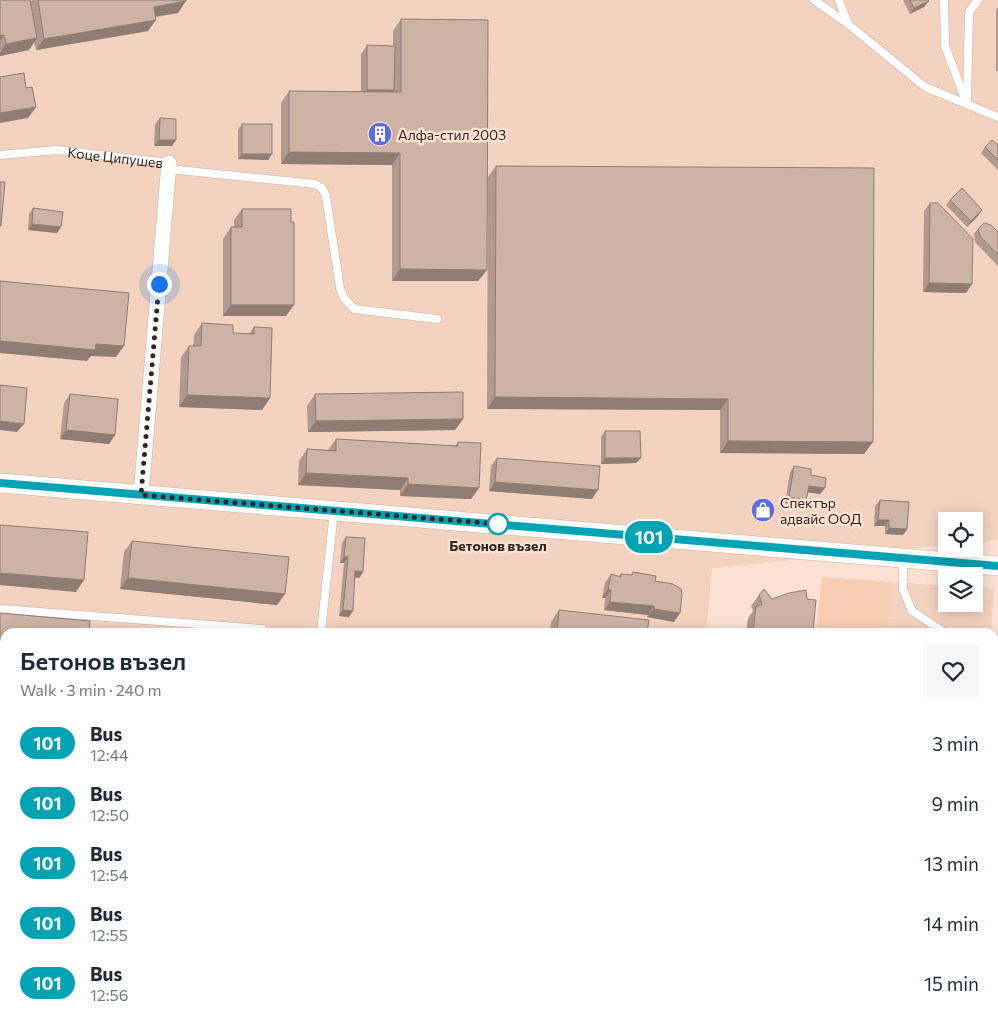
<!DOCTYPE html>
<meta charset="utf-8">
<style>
:root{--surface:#fff;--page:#f6f6f7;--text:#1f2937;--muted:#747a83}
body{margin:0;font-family:Commissioner,sans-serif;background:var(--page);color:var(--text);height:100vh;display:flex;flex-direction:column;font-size:19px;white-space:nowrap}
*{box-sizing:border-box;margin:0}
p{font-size:16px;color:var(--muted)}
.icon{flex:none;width:28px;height:28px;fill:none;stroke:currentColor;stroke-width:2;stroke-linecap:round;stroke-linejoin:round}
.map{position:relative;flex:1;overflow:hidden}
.sheet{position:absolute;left:0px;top:628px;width:999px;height:396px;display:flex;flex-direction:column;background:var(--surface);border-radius:15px 15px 0 0;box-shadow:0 2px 12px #0003}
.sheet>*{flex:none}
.badge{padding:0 10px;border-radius:16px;font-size:18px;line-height:32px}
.controls{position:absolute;left:938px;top:512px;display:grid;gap:10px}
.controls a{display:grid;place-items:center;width:45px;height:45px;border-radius:0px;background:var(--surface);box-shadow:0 2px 12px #0003;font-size:25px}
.you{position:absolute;width:25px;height:25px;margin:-12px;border:4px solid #fff;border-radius:50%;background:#1a73e8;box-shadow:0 0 0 8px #1a73e833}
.map>.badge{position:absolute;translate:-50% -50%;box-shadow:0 0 0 2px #fff}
.round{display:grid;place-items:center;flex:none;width:52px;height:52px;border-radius:0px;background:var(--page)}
.headline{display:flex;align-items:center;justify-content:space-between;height:85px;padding:0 20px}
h1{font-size:24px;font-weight:600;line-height:38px}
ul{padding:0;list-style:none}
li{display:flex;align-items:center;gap:15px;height:60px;padding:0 20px}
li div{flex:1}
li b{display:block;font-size:19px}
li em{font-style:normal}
li .badge{min-width:55px;font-weight:700;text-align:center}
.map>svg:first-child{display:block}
.built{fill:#f3d2bf}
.green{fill:#f7cdb4}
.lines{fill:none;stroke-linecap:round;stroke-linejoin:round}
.service-casing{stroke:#c9b0a1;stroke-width:9}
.minor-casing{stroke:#c9b0a1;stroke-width:16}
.tertiary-casing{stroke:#c9b0a1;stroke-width:20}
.service{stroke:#fff;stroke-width:8}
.minor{stroke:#fff;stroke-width:15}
.tertiary{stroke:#fff;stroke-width:19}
.wall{fill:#af9a8d}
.shaded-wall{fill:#8f7d73}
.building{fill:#ccb3a4;stroke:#8f7d73}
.line-casing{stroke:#fff;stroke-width:11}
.line{stroke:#00a3b4;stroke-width:8}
.walk{stroke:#312721;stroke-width:5;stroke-dasharray:0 9}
.stop-dot{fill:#fff;stroke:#00a3b4;stroke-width:2.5}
.labels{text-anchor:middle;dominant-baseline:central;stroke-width:5;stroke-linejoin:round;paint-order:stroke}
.poi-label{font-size:14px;fill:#312721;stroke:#fbe1d1;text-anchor:start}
.street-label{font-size:14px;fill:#312721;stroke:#fbe1d1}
.stop-label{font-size:14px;font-weight:bold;fill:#312721;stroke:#fbe1d1}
</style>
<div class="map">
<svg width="998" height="1023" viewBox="0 0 998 1023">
<rect width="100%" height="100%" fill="#fbe1d1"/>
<g class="built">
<polygon points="0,0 998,0 998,540 974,542 974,521 946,521 946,545 712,568 706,632 5,632 5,1019 671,1019 671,1023 0,1023"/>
<polygon points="891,582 946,586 946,604 974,604 974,588 994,589 991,632 888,632"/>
</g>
<g class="green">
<polygon points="822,577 891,582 888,632 816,632"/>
<rect x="671" y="1019" width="306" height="4"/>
</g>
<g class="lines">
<g class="service-casing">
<g id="service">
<polyline points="814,0 848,24 925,87 998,117"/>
<polyline points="839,0 848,24"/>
<polyline points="944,0 945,46 967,104"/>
<polyline points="967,99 969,12 978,0"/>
<path id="s1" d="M 0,155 L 57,150 L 169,163"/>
<polyline points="168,169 315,184 322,188 326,196 340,288 344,298 354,309 437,319"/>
<polyline points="903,558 903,589 912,611 944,632"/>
<polyline points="0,609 262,629"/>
<polyline points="321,632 334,511"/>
<polyline points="0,687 5,687"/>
<polyline points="0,727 5,727"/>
<polyline points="994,732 998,732"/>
</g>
</g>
<g class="minor-casing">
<g id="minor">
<polyline points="141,495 169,163"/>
<polyline points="994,1023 998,886"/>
</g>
</g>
<g class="tertiary-casing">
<polyline id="tertiary" points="0,483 998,566"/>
</g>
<use href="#service" class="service"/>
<use href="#minor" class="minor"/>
<use href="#tertiary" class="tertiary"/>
</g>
<g class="wall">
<polygon points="0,0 30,3 32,0 186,0 178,13 156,17 148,31 36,50 34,42 29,50 0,56"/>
<polygon points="903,0 928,0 924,7 910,14"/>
<polygon points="998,7 998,71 996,71 996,10"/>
<polygon points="401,19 478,281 392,281 392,165 281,164 281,103 289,91 361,92 361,54 367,45 393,46 393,31"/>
<polygon points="160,118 176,140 172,146 154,146 155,124"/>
<polygon points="242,124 272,154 268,160 238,159 238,130"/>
<polygon points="998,145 998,170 981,153 985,147"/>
<polygon points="496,166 864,454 720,453 720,410 487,409 488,177"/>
<polygon points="950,200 978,216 967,227 946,205"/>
<polygon points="930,203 966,293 923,292 924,211"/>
<polygon points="33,208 61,227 57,233 28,230 29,214"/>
<polygon points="242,209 291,222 286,316 223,316 223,239 231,227 234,227 234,220"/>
<polygon points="978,229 998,232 998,266 975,242 974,234"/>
<polygon points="202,323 233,333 249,334 254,327 270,398 262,410 179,407 181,357 189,346 193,346 194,335"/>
<polygon points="70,394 115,435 109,444 60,439 64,403"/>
<polygon points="315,394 463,419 455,430 308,432 307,406"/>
<polygon points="605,431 641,458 636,463 601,464 601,437"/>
<polygon points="336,439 455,446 458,442 479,488 471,499 400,496 400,490 298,485 299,461 307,449 328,450"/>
<polygon points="497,458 592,499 489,491 491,466"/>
<polygon points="794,466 811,475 825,488 820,494 808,492 806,500 802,506 785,503 790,472"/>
<polygon points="880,500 907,529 903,535 885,534 885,526 874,526 875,506"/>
<polygon points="346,537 363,572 359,578 355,577 349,617 339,616 344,563 340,563 342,543"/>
<polygon points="132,541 285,594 277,605 120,589 124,552"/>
<polygon points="633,572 655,581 680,613 674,622 647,617 648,615 604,610 605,598 602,598 605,583 611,574 619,576 621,574 631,575"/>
<polygon points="759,595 772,599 813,632 746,632 748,618 753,611 751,606"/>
<polygon points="559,610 647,632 550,632 551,622"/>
<rect x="72" y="1019" width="252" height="4"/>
</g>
<g class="shaded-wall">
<polygon points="186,1 178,13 146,18 154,7"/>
<polygon points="929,1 924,7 910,14 914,8"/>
<polygon points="156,20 148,31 36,50 44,39"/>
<polygon points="4,35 0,41 0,36"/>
<polygon points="37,38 29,50 0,56 0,53 6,44"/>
<polygon points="367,90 394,90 388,99 361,99"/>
<polygon points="36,107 28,118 0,123 0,113"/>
<polygon points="159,140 176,140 172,146 154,146"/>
<polygon points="289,152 400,153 392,165 281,164"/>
<polygon points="242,154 272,154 268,160 238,159"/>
<polygon points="982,210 978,216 967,227 971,221"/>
<polygon points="32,224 61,227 57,233 28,230"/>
<polygon points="400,269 487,270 478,281 392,281"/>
<polygon points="929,283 972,284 966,293 923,292"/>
<polygon points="231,305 294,305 286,316 223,316"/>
<polygon points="0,341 96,344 124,346 116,357 91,356 87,361 0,353"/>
<polygon points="187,395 270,398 262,410 179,407"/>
<polygon points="495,397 728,399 720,410 487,409"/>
<polygon points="463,419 455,430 308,432 316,421"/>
<polygon points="0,421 24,424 17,432 0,430"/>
<polygon points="66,430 115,435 109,444 60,439"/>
<polygon points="728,441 873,442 864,454 720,453"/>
<polygon points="605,458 641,458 636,463 601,464"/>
<polygon points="306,473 408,478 400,490 298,485"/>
<polygon points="495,482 598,490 592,499 489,491"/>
<polygon points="408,484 479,488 471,499 400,496"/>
<polygon points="809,486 825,488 820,494 804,492"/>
<polygon points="789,497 806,500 802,506 785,503"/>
<polygon points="878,520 889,520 885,526 874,526"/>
<polygon points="889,528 907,529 903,535 885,534"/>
<polygon points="344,557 348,557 344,563 340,563"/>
<polygon points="355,571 363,572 359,578 351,577"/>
<polygon points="0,573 84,580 76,592 0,585"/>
<polygon points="128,578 285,594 277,605 120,589"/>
<polygon points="608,589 611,590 605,598 602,598"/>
<polygon points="610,602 654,606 648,615 604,610"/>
<polygon points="654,609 680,613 674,622 647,617"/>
<polygon points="343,610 353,611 349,617 339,616"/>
<polygon points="0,669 5,670 5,682 0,681"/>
<polygon points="0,805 5,806 5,818 0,817"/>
</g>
<g class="building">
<polygon points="0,0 30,0 37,38 6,44 4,35 0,36"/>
<polygon points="38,0 186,0 186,1 154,7 156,20 44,39"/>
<polygon points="910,0 928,0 929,1 914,8"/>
<polygon points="401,19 488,20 487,270 400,269 400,153 289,152 289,91 401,92"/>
<polygon points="367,45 395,46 394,90 367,90"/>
<polygon points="24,73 26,88 32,87 36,107 0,113 0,77"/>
<polygon points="160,118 176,119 176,140 159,140"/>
<rect x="242" y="124" width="30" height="30"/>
<polygon points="992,140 998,145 998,160 985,147"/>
<polygon points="496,166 874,168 873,442 728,441 728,399 495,397"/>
<polygon points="0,182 5,182 1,226 0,226"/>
<polygon points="962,188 982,210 971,221 950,200"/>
<polygon points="930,203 938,203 973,239 972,284 929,283"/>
<polygon points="33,208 63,212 61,227 32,224"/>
<polygon points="242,209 291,209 291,222 294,222 294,305 231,305 231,227 242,227"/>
<polygon points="984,223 991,225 998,232 998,255 980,236 978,229"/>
<polygon points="0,281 129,293 124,346 96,344 95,350 0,341"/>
<polygon points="202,323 233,325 233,333 254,334 254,327 272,328 270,398 187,395 189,346 201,346"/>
<polygon points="0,385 27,388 24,424 0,421"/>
<polygon points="463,392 463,419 316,421 315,394"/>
<polygon points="70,394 118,399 115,435 66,430"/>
<polygon points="605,431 640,431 641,458 605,458"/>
<polygon points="336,439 458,446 458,442 481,443 479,488 408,484 408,478 306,473 307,449 336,451"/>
<polygon points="497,458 600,466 598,490 495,482"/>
<polygon points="794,466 811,469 811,475 826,478 825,488 809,486 806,500 789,497"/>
<polygon points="880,500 909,502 907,529 889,528 889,520 878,520"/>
<polygon points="0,525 88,532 84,580 0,573"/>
<polygon points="346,537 365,538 363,572 355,571 353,611 343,610 348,557 344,557"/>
<polygon points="132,541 289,557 285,594 128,578"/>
<polygon points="633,572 656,576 655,581 673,584 681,589 682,595 680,613 654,609 654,606 610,602 611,590 608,589 611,574 621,577 621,574 632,575"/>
<polygon points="764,589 772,599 789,593 806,590 807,599 816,600 813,632 753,632 756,607 762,604 759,595"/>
<polygon points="559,610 649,620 647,632 557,632"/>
<polygon points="0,613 90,621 89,632 5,632 5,670 0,669"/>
<polygon points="0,765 5,766 5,806 0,805"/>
<polygon points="0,819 5,819 5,1019 62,1019 62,1023 0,1023"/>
<rect x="79" y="1019" width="245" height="4"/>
</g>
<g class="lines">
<g class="line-casing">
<polyline id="line" points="0,483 998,566"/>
</g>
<use href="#line" class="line"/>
<polyline class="walk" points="159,284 141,495 498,524"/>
</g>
<defs>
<g id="building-disc" transform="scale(1.25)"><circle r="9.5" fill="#5d6ce3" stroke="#fbe1d1"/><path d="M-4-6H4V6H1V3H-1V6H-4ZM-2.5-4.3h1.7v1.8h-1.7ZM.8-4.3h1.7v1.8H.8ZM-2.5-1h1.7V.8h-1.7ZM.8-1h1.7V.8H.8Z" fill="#fff"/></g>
<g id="shop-disc" transform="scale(1.25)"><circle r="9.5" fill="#5d6ce3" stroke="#fbe1d1"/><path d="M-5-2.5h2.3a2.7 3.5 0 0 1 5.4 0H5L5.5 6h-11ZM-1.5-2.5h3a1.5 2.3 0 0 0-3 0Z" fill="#fff"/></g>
</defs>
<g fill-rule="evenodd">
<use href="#building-disc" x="380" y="134"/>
<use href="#shop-disc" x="763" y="510"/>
</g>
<circle class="stop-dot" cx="498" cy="524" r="10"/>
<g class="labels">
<g class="poi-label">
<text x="398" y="134">Алфа-стил 2003</text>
<text x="780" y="502">Спектър<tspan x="780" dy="16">адвайс ООД</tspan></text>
</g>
<g class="street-label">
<text stroke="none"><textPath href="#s1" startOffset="116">Коце Ципушев</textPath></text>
</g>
<g class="stop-label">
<text x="498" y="545">Бетонов възел</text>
</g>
</g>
</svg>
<div class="controls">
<a><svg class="icon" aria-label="locate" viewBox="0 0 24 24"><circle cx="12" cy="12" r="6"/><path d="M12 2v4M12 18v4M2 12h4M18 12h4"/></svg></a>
<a><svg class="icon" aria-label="layers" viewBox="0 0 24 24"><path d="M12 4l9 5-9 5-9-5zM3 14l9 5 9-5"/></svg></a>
</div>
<div class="you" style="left:159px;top:284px"></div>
<b class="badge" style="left:649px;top:537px;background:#00a3b4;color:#fff">101</b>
<section class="sheet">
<div class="headline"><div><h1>Бетонов възел</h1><p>Walk · 3 min · 240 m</p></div><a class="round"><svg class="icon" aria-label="heart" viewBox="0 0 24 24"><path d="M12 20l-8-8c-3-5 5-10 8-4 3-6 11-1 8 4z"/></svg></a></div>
<ul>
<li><span class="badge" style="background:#00a3b4;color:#fff">101</span><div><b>Bus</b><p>12:44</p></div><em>3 min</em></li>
<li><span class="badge" style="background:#00a3b4;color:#fff">101</span><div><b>Bus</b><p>12:50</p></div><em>9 min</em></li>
<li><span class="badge" style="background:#00a3b4;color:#fff">101</span><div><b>Bus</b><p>12:54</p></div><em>13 min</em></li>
<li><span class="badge" style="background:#00a3b4;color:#fff">101</span><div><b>Bus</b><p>12:55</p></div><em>14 min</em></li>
<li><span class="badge" style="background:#00a3b4;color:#fff">101</span><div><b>Bus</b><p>12:56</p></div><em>15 min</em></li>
</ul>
</section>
</div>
